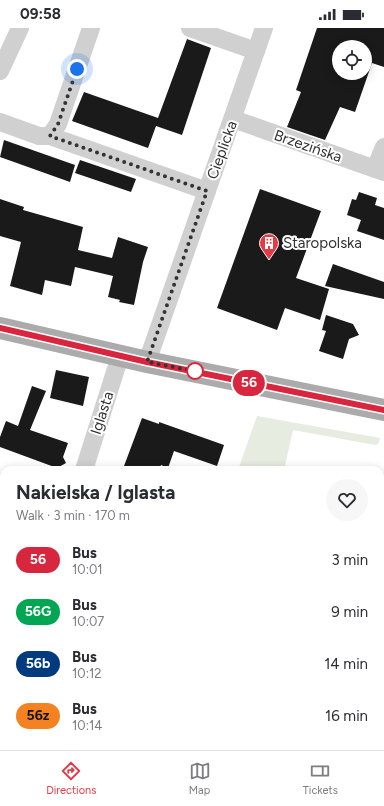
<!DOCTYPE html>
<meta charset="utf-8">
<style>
:root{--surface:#fff;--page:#f7f7f7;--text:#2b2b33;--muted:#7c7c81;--line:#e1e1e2;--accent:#e63946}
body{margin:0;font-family:Figtree,sans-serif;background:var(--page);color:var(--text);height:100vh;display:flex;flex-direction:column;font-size:15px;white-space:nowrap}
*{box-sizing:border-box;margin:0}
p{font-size:13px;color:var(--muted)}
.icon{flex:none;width:22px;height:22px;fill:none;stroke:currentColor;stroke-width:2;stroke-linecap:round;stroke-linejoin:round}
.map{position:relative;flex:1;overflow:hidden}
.drawer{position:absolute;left:0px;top:438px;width:384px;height:284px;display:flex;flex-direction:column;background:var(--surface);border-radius:12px 12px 0 0;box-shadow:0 2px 10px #0003}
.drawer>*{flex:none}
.badge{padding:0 8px;border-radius:13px;font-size:14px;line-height:26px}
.fabs{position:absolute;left:332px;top:12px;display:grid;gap:8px}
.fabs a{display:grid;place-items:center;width:40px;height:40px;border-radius:50%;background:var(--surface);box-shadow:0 2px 10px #0003;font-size:20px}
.you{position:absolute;width:20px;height:20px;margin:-10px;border:3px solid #fff;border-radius:50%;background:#1a73e8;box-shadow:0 0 0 6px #1a73e833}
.map>.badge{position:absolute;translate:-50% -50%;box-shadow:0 0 0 2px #fff}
.round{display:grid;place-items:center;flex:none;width:42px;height:42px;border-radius:21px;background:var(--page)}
.summary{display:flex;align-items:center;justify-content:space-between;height:68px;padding:0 16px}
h1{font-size:19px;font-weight:700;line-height:30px}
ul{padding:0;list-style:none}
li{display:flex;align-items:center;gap:12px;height:52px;padding:0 16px}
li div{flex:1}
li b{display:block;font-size:15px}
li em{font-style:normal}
li .badge{min-width:44px;font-weight:700;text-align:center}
.status{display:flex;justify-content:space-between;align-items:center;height:28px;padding:0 20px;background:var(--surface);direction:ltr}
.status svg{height:11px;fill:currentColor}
.tabs{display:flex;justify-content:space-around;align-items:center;height:56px;border-top:1px solid var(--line);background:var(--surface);font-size:11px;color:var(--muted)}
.tabs a{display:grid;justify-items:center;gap:2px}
.tabs .selected{color:var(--accent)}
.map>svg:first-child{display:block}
.green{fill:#e6ecdf}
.building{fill:#1a1a1a;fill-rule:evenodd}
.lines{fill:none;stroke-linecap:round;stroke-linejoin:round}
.minor{stroke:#d0d0d0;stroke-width:18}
.major{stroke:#ababab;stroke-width:22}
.line-casing{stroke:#fff;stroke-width:9}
.line{stroke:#d7263d;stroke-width:6}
.walk{stroke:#333;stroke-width:4;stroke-dasharray:0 7.2}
.stop-dot{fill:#fff;stroke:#d7263d;stroke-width:2}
.labels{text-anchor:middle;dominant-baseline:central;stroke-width:4;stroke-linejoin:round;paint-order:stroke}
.street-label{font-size:15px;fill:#333;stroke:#fff}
.poi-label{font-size:15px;fill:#333;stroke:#fff;text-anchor:start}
</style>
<div class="status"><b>09:58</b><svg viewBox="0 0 49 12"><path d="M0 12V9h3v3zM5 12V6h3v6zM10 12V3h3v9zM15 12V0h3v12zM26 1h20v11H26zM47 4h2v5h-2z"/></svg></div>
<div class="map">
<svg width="384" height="722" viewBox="0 0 384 722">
<rect width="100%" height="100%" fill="#fff"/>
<g class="green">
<polygon points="257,388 380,410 378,416 375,417 293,402 284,442 238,442"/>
<polygon points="381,562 384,563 384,639 380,638 380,568"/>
<polygon points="380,668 384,669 384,722 337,722 337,718 380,718"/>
<polygon points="140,718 332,718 331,722 139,722"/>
</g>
<g class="building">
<path d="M 317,0 L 384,0 L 384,39 L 372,35 L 355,84 L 340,79 L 325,112 L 287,99 L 301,64 L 296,62 ZM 339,19 L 365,19 L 365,45 L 339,45 Z"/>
<polygon points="187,11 211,20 182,107 156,98 148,120 72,93 84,64 158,90"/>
<polygon points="4,112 75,137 70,154 0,129"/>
<polygon points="80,132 136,151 131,164 75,145"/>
<polygon points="260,161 321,183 296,250 329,261 320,292 285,280 277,302 217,280"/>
<polygon points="359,164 377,170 375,177 384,180 384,212 357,203 361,192 347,187 352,171 356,172"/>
<polygon points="0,171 24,179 23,182 83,199 78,222 112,230 118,209 148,219 143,234 134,277 119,274 120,272 108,269 113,248 75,239 71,258 45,252 42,267 10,258 21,214 0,208"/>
<polygon points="333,236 384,254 384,271 325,258"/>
<polygon points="326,287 353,296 359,307 349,311 343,331 319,323 326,303 322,302"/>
<polygon points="56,342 89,349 83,378 50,370"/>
<polygon points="32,358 46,363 30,402 68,415 63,429 66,435 57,440 0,419 0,409 6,393 18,398"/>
<polygon points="142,390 159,396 159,394 224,417 217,438 174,423 168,440 161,437 159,442 134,442 124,438"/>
</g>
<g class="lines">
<g class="minor">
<polyline points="190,0 256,23"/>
<polyline points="0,43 20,0"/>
<polyline points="233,91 384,144"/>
<polyline points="0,94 39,108 50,108 58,96 91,0"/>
<polyline points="50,108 207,163"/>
<polyline points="375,141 384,119"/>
<polyline points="147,334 264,0"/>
<polyline points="84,442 120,328"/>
</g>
<polyline class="major" points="0,300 147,334 384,382"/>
</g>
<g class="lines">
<g class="line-casing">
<polyline id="line" points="0,300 147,334 384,382"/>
</g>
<use href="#line" class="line"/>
<polyline class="walk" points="77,41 58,96 50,108 207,163 147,334 195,343"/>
</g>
<defs>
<g id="building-pin" transform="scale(1)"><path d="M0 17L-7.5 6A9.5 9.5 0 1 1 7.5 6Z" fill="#e63946" stroke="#fff"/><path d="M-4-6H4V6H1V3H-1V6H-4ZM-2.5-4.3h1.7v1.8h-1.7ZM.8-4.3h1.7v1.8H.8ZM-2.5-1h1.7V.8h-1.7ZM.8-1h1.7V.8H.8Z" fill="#fff"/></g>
</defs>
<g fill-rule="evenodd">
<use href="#building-pin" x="269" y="215"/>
</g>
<circle class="stop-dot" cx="195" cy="343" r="8"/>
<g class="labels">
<g class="street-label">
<text transform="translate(308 118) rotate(19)">Brzezińska</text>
<text transform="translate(222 122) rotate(-70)">Cieplicka</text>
<text transform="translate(102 385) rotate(-72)">Iglasta</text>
</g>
<g class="poi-label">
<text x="283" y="215">Staropolska</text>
</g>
</g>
</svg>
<div class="fabs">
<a><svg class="icon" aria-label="locate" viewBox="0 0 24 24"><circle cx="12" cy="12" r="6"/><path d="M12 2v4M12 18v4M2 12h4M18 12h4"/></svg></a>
</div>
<div class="you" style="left:77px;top:41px"></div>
<b class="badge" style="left:249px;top:355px;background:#d7263d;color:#fff">56</b>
<section class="drawer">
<div class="summary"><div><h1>Nakielska / Iglasta</h1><p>Walk · 3 min · 170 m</p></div><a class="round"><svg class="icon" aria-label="heart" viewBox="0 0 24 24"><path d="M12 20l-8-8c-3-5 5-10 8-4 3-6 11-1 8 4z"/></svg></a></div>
<ul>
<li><span class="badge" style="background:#d7263d;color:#fff">56</span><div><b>Bus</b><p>10:01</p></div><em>3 min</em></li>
<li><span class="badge" style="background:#00a651;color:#fff">56G</span><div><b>Bus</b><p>10:07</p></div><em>9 min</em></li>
<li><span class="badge" style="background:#003b80;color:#fff">56b</span><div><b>Bus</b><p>10:12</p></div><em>14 min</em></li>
<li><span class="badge" style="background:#f58220;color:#111">56z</span><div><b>Bus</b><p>10:14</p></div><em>16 min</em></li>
</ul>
</section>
</div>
<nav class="tabs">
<a class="selected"><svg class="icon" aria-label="directions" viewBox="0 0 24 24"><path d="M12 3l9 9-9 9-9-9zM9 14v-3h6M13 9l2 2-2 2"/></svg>Directions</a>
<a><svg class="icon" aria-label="map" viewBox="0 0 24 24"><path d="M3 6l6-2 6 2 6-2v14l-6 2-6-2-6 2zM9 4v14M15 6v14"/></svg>Map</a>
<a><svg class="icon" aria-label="tickets" viewBox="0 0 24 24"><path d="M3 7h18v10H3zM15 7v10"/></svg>Tickets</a>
</nav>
